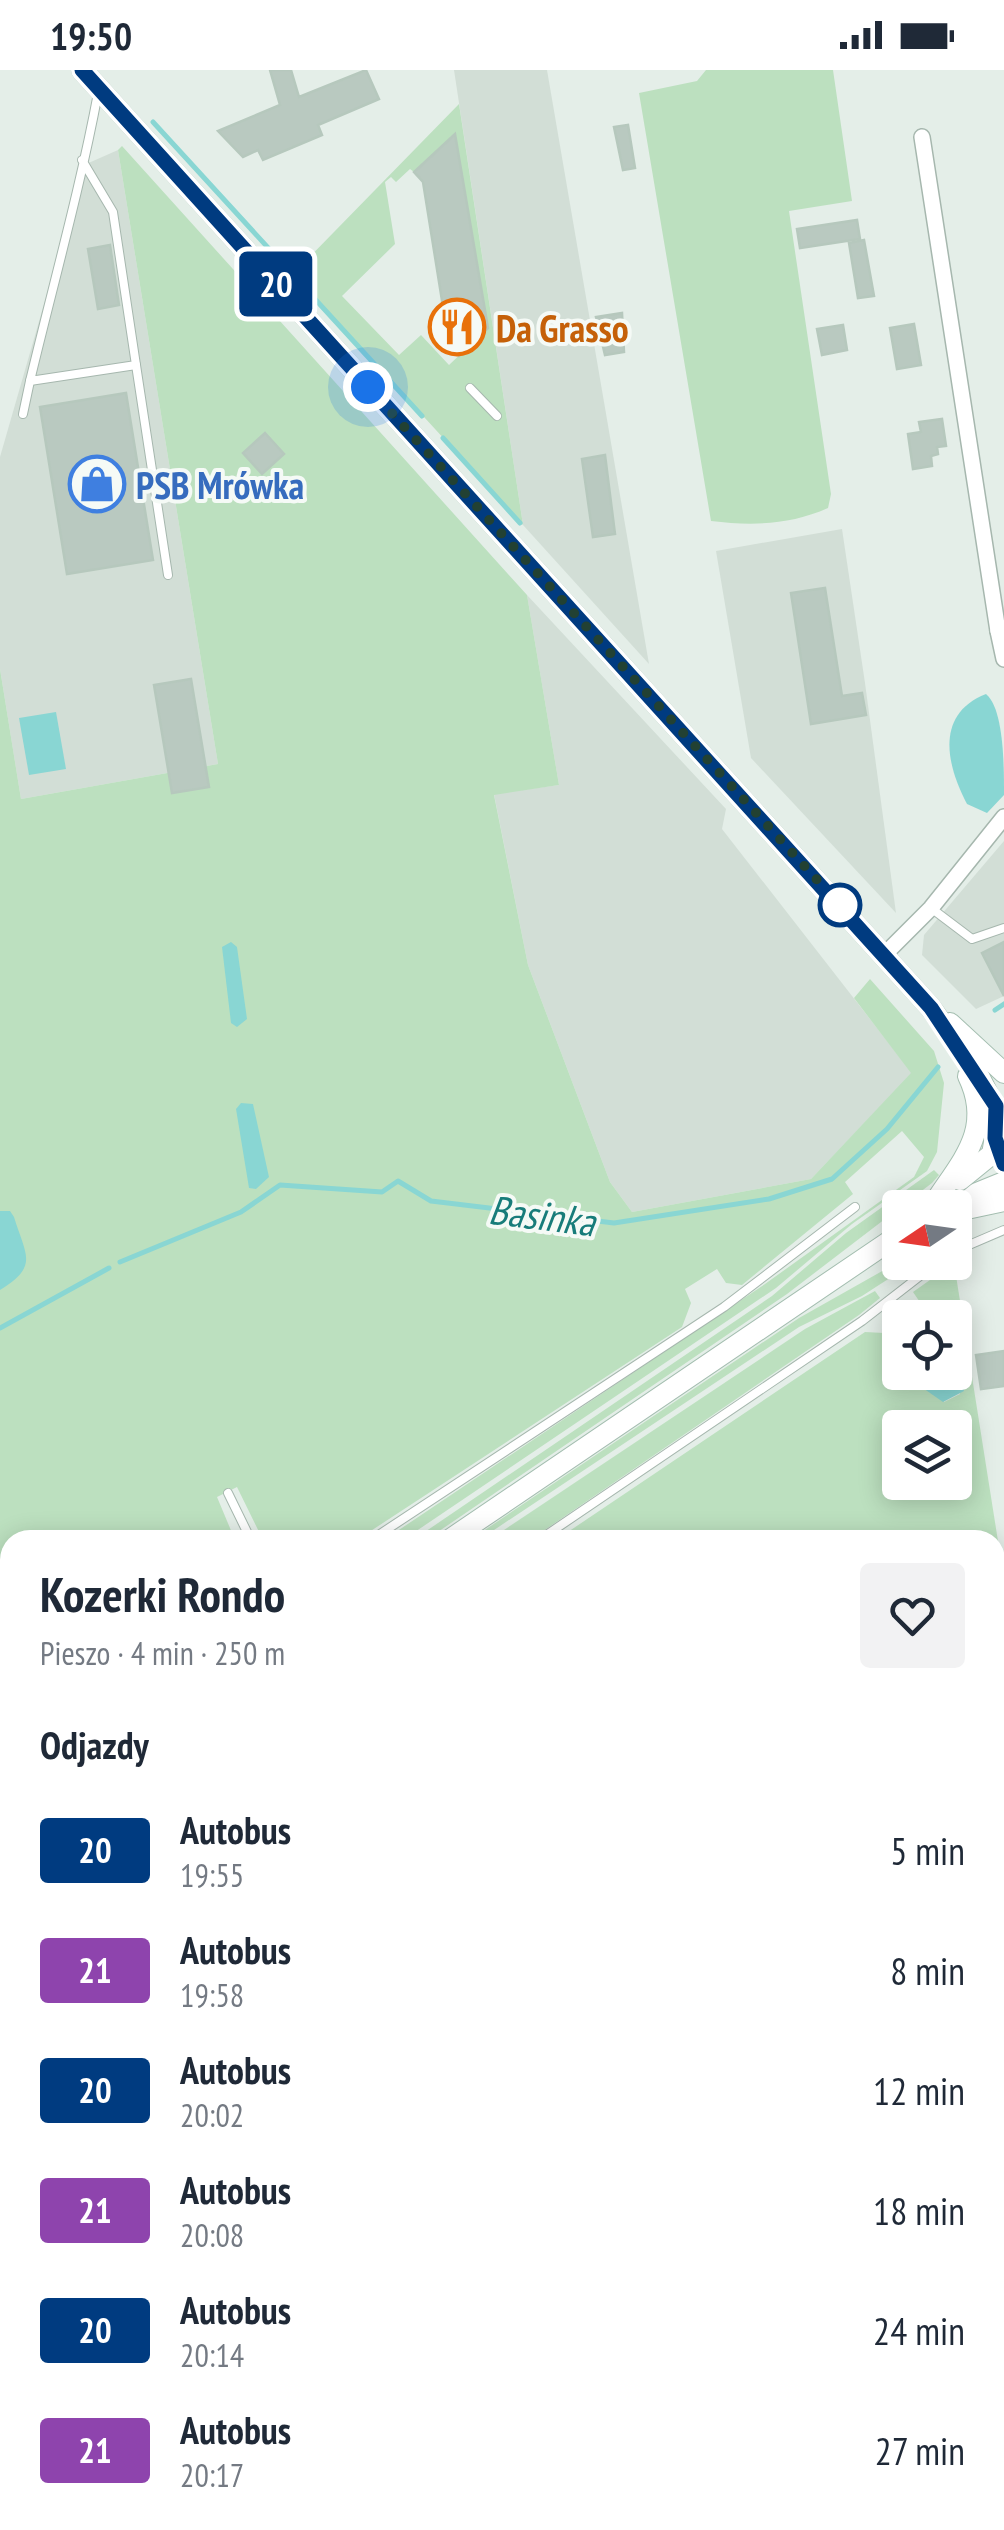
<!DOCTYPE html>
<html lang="pl">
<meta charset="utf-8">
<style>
:root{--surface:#fff;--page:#f2f2f3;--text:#1f2937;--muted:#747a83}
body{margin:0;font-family:"PT Sans Narrow",sans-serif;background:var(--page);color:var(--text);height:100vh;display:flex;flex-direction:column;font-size:38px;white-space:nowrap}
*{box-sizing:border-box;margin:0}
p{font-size:32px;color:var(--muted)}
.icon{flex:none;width:55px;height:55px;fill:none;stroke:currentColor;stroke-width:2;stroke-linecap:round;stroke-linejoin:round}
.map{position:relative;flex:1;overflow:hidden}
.drawer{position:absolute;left:0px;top:1460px;width:1005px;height:1000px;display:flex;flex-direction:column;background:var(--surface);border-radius:30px 30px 0 0;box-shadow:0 5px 25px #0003}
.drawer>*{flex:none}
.badge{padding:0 20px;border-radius:8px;font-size:35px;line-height:65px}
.needle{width:65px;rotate:257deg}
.buttons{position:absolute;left:882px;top:1120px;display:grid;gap:20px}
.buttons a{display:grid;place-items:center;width:90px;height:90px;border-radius:10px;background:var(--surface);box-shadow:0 5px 25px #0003;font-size:50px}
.you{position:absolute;width:50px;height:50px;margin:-25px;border:8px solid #fff;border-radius:50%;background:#1a73e8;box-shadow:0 0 0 15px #1a73e833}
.map>.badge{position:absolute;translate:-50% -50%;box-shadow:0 0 0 5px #fff}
h2{padding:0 40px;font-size:38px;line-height:90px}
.round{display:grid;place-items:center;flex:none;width:105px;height:105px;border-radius:10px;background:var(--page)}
.head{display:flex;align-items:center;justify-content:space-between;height:170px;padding:0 40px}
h1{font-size:48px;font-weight:700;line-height:75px}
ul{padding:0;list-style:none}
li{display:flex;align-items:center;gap:30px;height:120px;padding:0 40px}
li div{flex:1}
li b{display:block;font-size:38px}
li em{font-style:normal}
li .badge{min-width:110px;font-weight:700;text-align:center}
.status{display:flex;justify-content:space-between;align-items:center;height:70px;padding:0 50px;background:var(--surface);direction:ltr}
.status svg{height:28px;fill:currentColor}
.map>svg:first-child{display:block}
.built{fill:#d2ded6}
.green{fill:#bce0bf;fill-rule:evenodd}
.water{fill:#89d6d3}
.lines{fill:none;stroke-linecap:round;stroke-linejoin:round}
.stream{stroke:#89d6d3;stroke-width:5}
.building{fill:#b9c9c0;stroke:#b6c8bd;stroke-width:2.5}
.lane-casing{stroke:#a6b7ae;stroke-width:10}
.street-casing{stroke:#a6b7ae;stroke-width:18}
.secondary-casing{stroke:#a4beb0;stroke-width:22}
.lane{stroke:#fff;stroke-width:8}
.street{stroke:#fff;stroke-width:15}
.secondary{stroke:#fff;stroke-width:20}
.rail{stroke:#5c7c6e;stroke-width:5;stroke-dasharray:20 10;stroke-linecap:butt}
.line-casing{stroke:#fff;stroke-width:22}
.line{stroke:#003b80;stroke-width:15}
.walk{stroke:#224133;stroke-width:10;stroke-dasharray:0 18}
.stop-dot{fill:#fff;stroke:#003b80;stroke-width:5}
.labels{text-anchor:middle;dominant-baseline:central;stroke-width:8;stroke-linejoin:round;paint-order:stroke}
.food-label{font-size:38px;font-weight:bold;fill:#c56008;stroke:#f5faf6;text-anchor:start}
.shop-label{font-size:38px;font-weight:bold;fill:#366cbe;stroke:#f5faf6;text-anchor:start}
.water-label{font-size:40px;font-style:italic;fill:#177c7a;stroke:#f5faf6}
</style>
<div class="status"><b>19:50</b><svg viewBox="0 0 49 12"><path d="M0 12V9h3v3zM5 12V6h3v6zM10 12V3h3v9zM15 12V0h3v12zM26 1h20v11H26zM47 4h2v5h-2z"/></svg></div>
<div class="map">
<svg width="1004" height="2460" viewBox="0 0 1004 2460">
<rect width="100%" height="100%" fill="#e4eee8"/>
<g class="built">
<polygon points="454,0 547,0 649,594 523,455"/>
<polygon points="118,80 218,694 21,729 0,599 0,387 84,95"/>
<polygon points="842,459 865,613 896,843 751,688 716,481"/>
<polygon points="527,525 726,739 722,759 912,1003 811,1109 632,1142 610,1112 528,895 494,724 559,715"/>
<polygon points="1004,771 1004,926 976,939 922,885 924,865"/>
<polygon points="0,2216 10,2227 10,2369 0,2358"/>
<polygon points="81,2450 203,2450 212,2460 90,2460"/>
</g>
<g class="green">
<path d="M 706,0 L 833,0 L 852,131 L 789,141 L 831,424 L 828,438 C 790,455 752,456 711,451 L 639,23 L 697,11 Z"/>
<path d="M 459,34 L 523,455 L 293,204 ZM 455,64 L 488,258 L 449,295 L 421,265 L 399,285 L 342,226 L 395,174 L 385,112 L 391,107 L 396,112 L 410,99 L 414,102 Z"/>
<polygon points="122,76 527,525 559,715 494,725 528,895 610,1112 632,1142 811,1109 911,1003 854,928 870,909 934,981 944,1013 937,1082 927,1101 852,1154 776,1218 403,1470 384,1470 765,1214 914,1107 924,1087 902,1061 845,1112 853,1124 742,1215 726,1213 717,1199 685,1219 691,1233 682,1257 360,1468 263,1470 237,1417 217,1427 235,1470 10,1470 10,1677 0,1683 0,599 21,729 218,694 118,80"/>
<polygon points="934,1100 939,1105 932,1113 787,1224 426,1470 413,1470 772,1226 846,1163"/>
<polygon points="900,1191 913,1193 862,1226 799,1257 479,1470 470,1470 799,1248"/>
<path d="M 954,1193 L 1004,1509 L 1004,1988 L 995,1990 L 995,1470 L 556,1470 L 865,1262 L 884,1263 L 895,1275 L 900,1273 L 900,1302 L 919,1303 L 944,1332 L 960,1324 L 955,1248 L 930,1247 L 913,1222 ZM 900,1358 L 955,1358 L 955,1412 L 900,1412 Z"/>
<polygon points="875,1221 880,1228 859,1245 530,1470 489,1470 805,1259"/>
<polygon points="1004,2106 1004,2460 916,2460 915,2450 995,2450 995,2110"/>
</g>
<g class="water">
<path d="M 986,624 C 1004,639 1004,696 1004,725 L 987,743 L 967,734 C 946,694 935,644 986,624 Z"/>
<polygon points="56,642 66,699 29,705 19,648"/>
<polygon points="231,872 237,877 247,949 237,957 231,953 222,877"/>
<polygon points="241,1033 253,1034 269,1107 256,1119 249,1118 236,1039"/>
<path d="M 0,1141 L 10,1141 L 14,1147 C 26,1186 39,1196 0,1220 Z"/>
<polygon points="955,1280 964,1321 943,1332 920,1316 919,1303 955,1302"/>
</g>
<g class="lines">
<g class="stream">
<polyline points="153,52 422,346"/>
<polyline points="443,368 520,453"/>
<polyline points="995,940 1004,934"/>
<polyline points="120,1192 241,1142 280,1115 382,1122 398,1111 431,1131 614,1153 769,1129 832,1109 887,1059 938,997"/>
<polyline points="0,1258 109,1198"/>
</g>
</g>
<g class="building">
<polygon points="270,0 291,0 299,27 366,0 379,29 318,55 322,65 263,90 258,80 243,87 218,61 280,35"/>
<polygon points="628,55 635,98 623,100 614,57"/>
<polygon points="455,64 488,258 459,286 431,256 444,243 423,112 414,102"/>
<polygon points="857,150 860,169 800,178 797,159"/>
<polygon points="864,170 874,226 858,228 849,173"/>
<polygon points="110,175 119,235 98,239 88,179"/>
<polygon points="622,243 624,282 605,285 596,247"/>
<polygon points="914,254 921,295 897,299 890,258"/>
<polygon points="843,255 847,280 822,285 817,259"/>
<polygon points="126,323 153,490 67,504 40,337"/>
<polygon points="942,349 946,376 937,377 938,384 931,386 932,396 913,399 908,364 921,362 919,352"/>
<polygon points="265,363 284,384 262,404 243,383"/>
<polygon points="605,385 615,464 593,467 582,389"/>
<polygon points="825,518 842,626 862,623 866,645 811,654 791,523"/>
<polygon points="191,609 209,717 172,723 154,615"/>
<polygon points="1004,872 1004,926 982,883"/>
<polygon points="1004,1281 1004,1316 981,1319 976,1285"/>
</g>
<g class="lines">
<g class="lane-casing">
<g id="lane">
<path d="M 82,90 L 113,142 L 136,295 L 30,311 C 53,215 80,119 98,23"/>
<polyline points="136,295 168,505"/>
<polyline points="470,318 497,346"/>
<polyline points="23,344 30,311"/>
<polyline points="931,838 972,869 1004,858"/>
<polyline points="955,1181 1004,1160"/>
<polyline points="228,1423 251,1470"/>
<polyline points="371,1470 724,1237 855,1137"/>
<polyline points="539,1470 862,1251 938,1192"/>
<polyline points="0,1693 10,1687"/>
<polyline points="0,1852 10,1844"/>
</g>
</g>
<g class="street-casing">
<g id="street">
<polyline points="922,67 998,561"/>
<polyline points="1004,558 998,561 1004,589"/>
<polyline points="884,885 931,838 1004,747"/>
<polyline points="995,2098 1004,2094"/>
<polyline points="726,2450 727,2460"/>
</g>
</g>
<g class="secondary-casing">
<g id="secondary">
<polyline points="82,0 931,938 979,1006 999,1046"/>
<polyline points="950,953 1004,1003"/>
<polyline points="960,1110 992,1084 995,1067"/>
<path d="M 931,1138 C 959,1093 995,1062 968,1006"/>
<polyline points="962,1140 1004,1131"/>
<polyline points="955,1141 977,1123 1004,1112"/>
<polyline points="449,1470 900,1164"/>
<polyline points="0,1774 10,1768"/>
</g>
</g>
<use href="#lane" class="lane"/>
<use href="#street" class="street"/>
<use href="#secondary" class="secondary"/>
<g class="rail">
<polyline points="0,2284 10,2296"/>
<polyline points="0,2310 10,2322"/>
<polyline points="0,2340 10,2351"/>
<polyline points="97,2450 106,2460"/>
<polyline points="123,2450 131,2460"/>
<polyline points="146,2450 154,2460"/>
</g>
</g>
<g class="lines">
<g class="line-casing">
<polyline id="line" points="82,0 931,938 996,1036 995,1068 1004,1094"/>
</g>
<use href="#line" class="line"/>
<polyline class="walk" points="368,317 840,835"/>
</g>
<defs>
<g id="restaurant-ring" transform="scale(2.875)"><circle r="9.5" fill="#f5faf6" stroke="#e8710a" stroke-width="1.5"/><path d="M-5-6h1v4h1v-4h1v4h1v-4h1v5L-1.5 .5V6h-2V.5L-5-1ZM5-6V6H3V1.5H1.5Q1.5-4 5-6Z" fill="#e8710a"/></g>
<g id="shop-ring" transform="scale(2.875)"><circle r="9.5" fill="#f5faf6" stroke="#3f7fe0" stroke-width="1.5"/><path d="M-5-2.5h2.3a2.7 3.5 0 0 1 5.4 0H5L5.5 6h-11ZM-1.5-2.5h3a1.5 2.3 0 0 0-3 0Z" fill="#3f7fe0"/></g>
</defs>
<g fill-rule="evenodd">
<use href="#restaurant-ring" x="457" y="257"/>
<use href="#shop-ring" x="97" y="414"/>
</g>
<circle class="stop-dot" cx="840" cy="835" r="20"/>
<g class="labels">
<g class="food-label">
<text x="496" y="257">Da Grasso</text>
</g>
<g class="shop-label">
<text x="136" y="414">PSB Mrówka</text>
</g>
<g class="water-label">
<text transform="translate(542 1145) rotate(7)">Basinka</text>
</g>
</g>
</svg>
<div class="buttons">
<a><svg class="needle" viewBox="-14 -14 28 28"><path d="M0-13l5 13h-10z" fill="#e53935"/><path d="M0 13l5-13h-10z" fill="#747a83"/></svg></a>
<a><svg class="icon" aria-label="locate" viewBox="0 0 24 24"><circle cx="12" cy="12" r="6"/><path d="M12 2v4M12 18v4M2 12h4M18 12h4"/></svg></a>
<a><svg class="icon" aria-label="layers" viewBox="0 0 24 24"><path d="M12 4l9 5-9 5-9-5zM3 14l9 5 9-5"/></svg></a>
</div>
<div class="you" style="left:368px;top:317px"></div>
<b class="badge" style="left:276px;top:214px;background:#003b80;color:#fff">20</b>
<section class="drawer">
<div class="head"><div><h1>Kozerki Rondo</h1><p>Pieszo · 4 min · 250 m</p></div><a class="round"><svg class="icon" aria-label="heart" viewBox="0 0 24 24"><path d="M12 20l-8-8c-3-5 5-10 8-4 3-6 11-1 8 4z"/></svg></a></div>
<h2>Odjazdy</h2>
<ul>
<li><span class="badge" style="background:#003b80;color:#fff">20</span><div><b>Autobus</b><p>19:55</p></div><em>5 min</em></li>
<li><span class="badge" style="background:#8e44ad;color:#fff">21</span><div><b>Autobus</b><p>19:58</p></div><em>8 min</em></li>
<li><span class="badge" style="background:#003b80;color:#fff">20</span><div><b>Autobus</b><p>20:02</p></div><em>12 min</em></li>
<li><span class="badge" style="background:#8e44ad;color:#fff">21</span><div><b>Autobus</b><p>20:08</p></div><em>18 min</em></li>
<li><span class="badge" style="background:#003b80;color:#fff">20</span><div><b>Autobus</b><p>20:14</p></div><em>24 min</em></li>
<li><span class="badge" style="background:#8e44ad;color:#fff">21</span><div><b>Autobus</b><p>20:17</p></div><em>27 min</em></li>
</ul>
</section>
</div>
